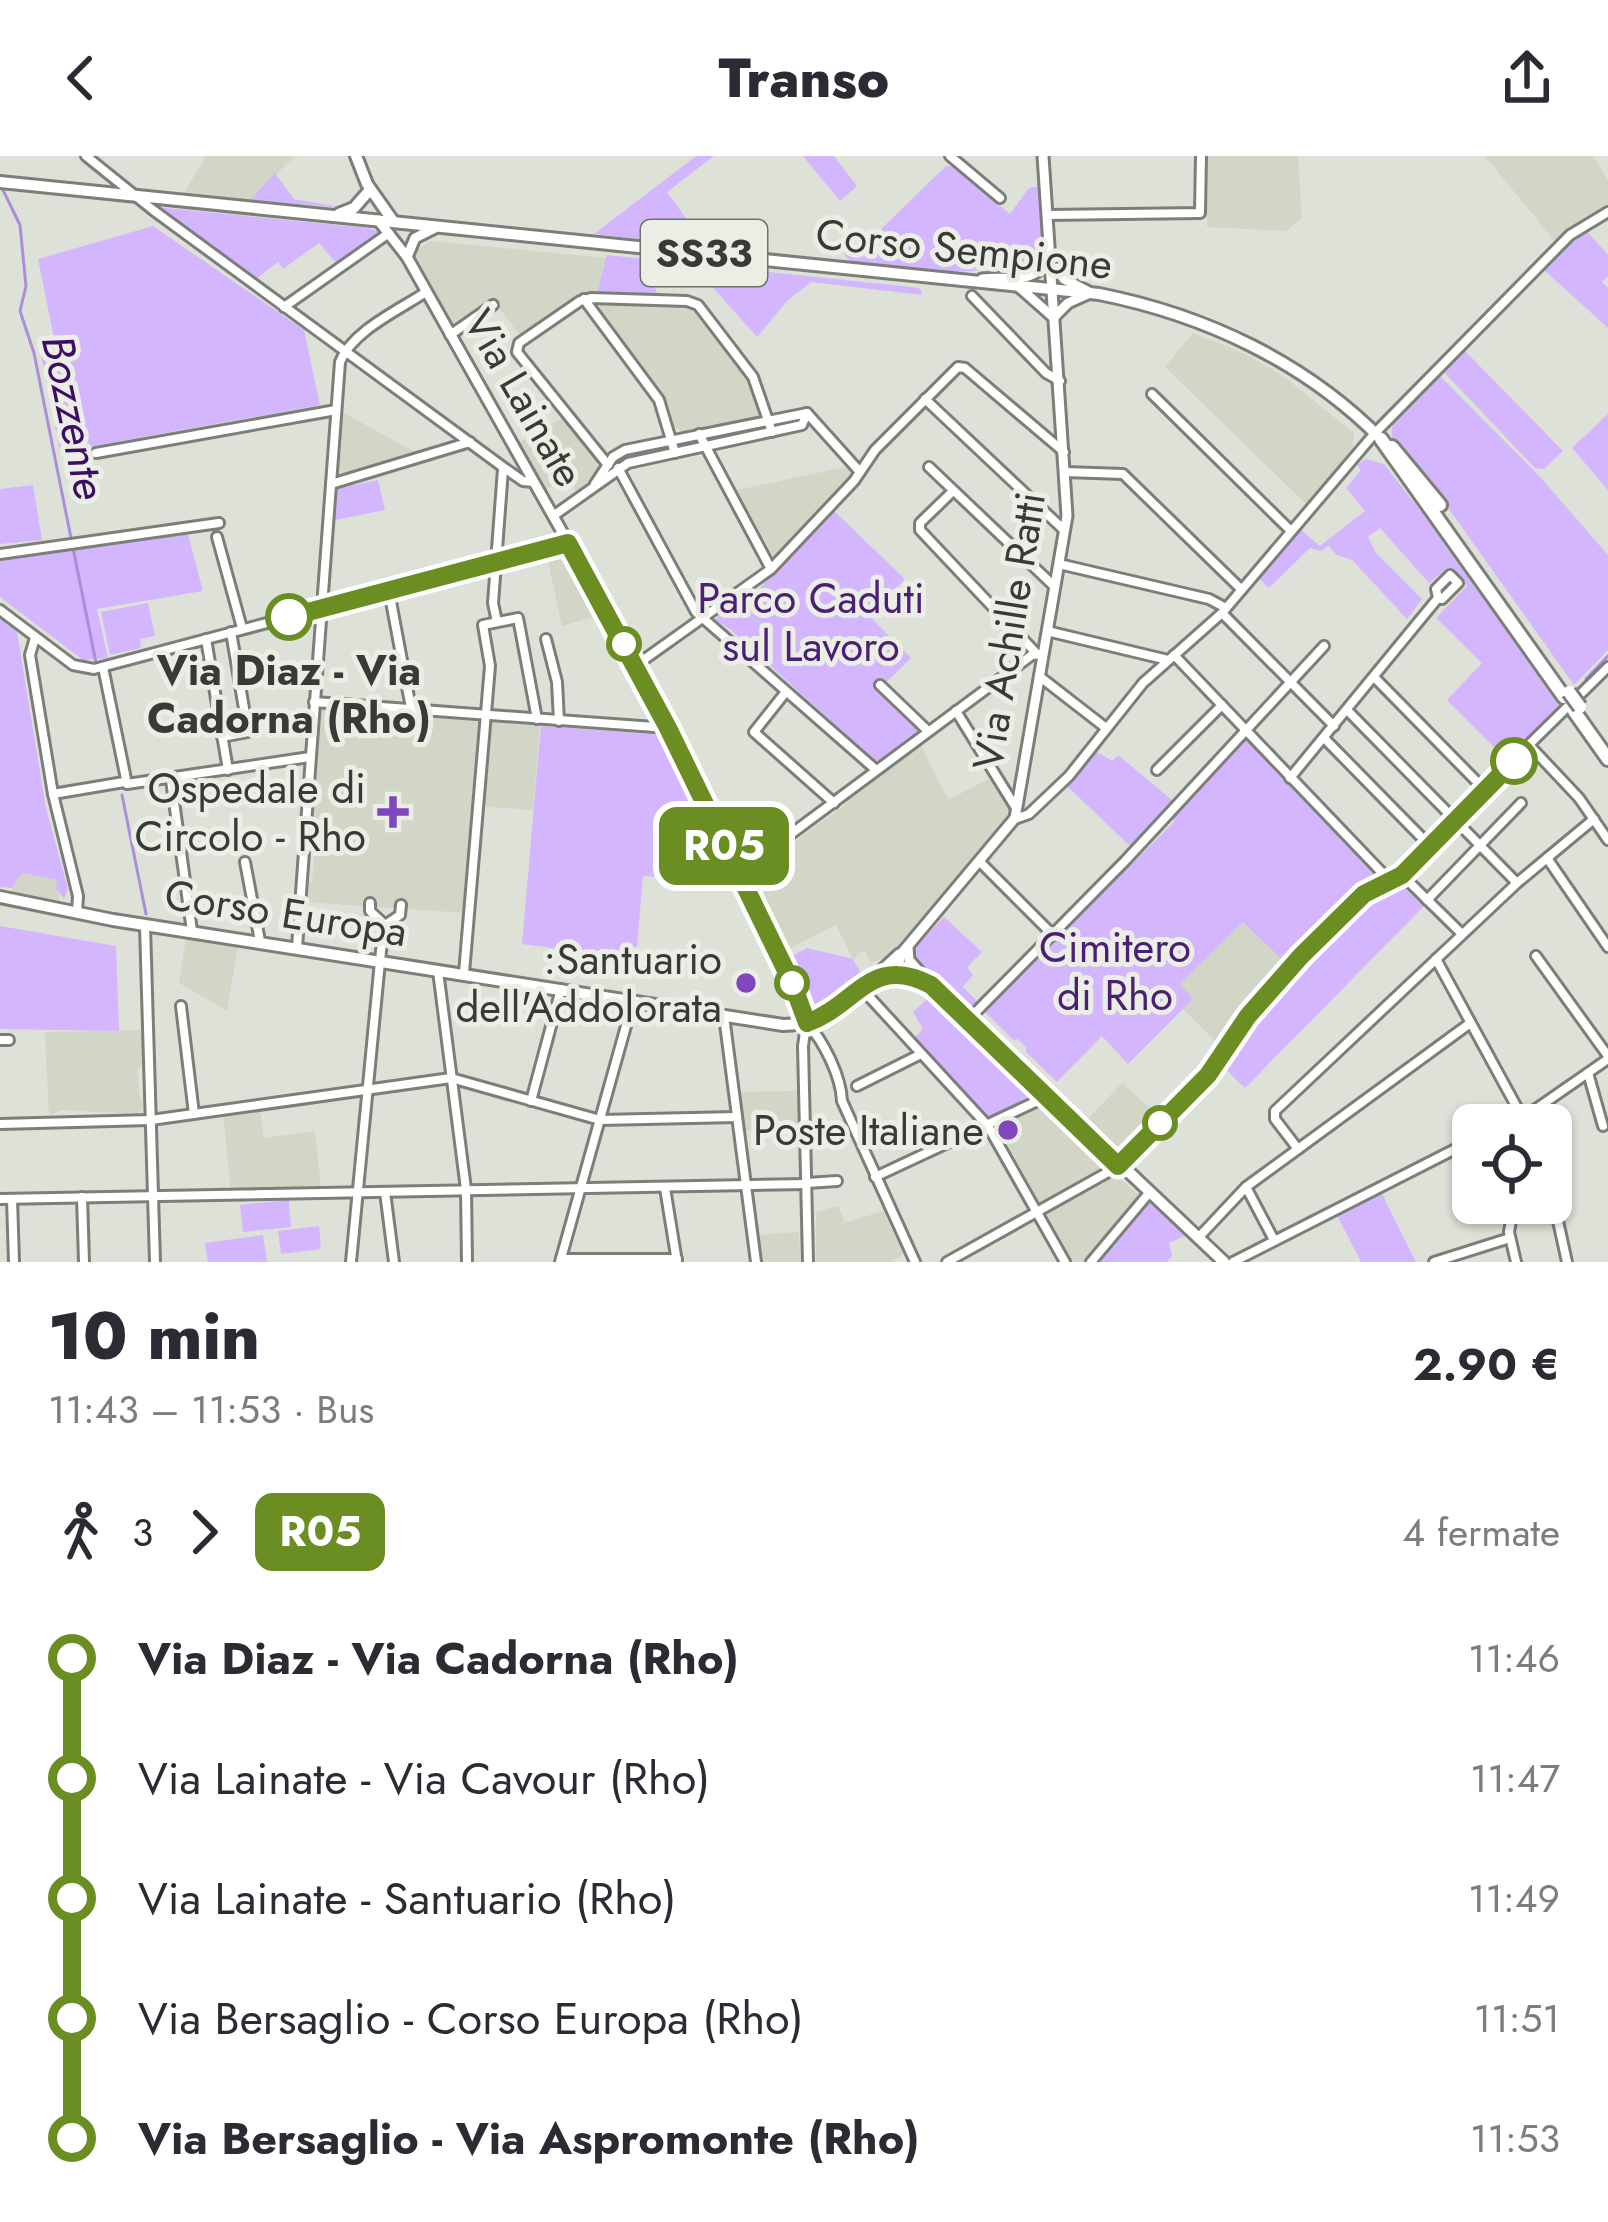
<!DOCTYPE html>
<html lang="it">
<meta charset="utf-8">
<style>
:root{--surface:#fff;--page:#f7f7f7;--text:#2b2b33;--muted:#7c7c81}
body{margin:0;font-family:Jost,sans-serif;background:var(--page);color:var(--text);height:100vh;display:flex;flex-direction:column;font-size:45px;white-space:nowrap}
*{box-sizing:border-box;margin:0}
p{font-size:39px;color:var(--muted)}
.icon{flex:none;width:66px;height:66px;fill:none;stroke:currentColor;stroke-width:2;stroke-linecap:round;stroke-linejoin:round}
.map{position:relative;height:1106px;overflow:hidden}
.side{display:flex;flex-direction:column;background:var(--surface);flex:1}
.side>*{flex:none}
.badge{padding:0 24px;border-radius:18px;font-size:42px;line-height:78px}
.fabs{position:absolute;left:1452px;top:948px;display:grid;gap:24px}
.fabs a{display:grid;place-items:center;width:120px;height:120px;border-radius:18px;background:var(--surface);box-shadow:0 3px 9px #0004;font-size:60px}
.map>.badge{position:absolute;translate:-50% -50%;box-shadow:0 0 0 6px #fff}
.legs{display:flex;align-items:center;gap:18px;height:132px;padding:0 48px;font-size:39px}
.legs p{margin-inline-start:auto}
.head{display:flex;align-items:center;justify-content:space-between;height:204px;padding:0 48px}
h1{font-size:66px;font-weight:800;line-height:90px}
ul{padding:0 48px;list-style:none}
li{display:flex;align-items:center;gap:42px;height:120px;font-size:45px}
li i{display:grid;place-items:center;width:18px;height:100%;margin:0 15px;background:currentColor}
li i::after{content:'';width:30px;height:30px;margin:-15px;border:9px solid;border-radius:50%;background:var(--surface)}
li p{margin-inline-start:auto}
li:first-child i{background:linear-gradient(#0000 50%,currentColor 0)}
li:last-child i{background:linear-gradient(currentColor 50%,#0000 0)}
header{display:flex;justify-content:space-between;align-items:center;height:156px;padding:0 48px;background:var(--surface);font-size:54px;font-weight:800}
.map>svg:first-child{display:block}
.built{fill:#d1d6c6}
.green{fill:#d3b6fe}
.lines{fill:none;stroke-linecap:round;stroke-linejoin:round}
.stream{stroke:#ac8dd8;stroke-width:3}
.minor-casing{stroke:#7c7f77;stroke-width:14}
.tertiary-casing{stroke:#7c7f77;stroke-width:15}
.secondary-casing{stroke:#7c7f77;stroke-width:16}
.primary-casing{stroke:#7c7f77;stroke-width:16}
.trunk-casing{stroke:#7c7f77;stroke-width:18}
.minor{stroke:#fff;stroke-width:8}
.tertiary{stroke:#fff;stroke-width:9}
.secondary{stroke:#fff;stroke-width:10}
.primary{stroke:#fff;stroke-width:10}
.trunk{stroke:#fff;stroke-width:12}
.trunk-bridge-casing{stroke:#7c7f77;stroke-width:18;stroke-linecap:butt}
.trunk-bridge{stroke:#fff;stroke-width:12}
.line-1-casing{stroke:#fff;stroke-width:27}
.line-1{stroke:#6b8e23;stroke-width:18}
.stop-1-dot{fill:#fff;stroke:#6b8e23;stroke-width:6}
.poi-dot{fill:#7f46bd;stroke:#ebeee5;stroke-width:4.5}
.labels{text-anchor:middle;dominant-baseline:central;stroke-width:10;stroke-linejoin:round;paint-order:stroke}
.shield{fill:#ebeee5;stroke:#6e706b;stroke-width:3}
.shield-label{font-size:39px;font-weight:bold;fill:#393a37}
.street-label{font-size:42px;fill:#393a37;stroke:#ebeee5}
.park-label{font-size:42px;fill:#4b1f76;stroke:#ebeee5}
.stop-label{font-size:42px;font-weight:bold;fill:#393a37;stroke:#ebeee5}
.poi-label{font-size:42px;fill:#393a37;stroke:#ebeee5;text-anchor:end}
.water-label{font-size:45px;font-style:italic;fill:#3d0c66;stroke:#ebeee5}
</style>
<header><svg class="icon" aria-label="back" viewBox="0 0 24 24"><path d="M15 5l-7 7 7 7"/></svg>Transo<svg class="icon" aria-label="share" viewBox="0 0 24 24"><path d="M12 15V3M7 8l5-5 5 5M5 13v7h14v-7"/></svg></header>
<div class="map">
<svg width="1608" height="1106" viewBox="0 0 1608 1106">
<rect width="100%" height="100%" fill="#dee1d8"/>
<g class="built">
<polygon points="206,0 295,0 250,44 184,37"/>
<polygon points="1208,0 1298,0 1302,62 1286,75 1207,71"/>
<polygon points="1485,0 1593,0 1608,24 1608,52 1589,60 1556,87"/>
<polygon points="431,85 606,102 596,141 585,141 523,183 495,147 451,177 409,99"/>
<polygon points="601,147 693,152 750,226 761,254 757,261 684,276 674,271 663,241 598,154"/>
<polygon points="1193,177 1245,198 1283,220 1354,277 1352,299 1308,350 1165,211"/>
<polygon points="342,256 417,297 342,318 337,314"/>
<polygon points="566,260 606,309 578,338 566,322 541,336 515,289"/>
<polygon points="850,310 852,321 774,402 737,334"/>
<polygon points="568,389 607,457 562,470 546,395"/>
<polygon points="319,553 540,570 533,654 476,650 466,757 305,746 306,727 312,726 316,680 309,679"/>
<polygon points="919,586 948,644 993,621 1012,652 1008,669 895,797 871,807 864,794 853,803 836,769 790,792 750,718 845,649 856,632"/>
<polygon points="21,717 57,724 60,752 7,742"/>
<polygon points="1244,765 1290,810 1246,857 1222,892 1183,853 1193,843 1179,829"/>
<polygon points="187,775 239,784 227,855 179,827"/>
<polygon points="142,874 143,907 138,913 139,938 144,951 137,958 62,954 49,960 45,876"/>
<polygon points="1122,927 1162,963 1119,1008 1080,971"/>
<polygon points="802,935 802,975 743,975 737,936"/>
<polygon points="1046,942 1117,1010 1038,1055 989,970"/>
<polygon points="260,954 264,982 315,975 321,1031 231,1034 223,959"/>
<polygon points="1115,1018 1140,1040 1083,1106 1069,1106 1045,1062 1047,1056"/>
<polygon points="838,1050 845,1067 883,1055 903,1098 891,1106 816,1106 816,1056"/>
<polygon points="799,1076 800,1106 758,1106 756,1079"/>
</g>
<g class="green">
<polygon points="696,0 714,0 667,36 706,90 594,78"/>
<polygon points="803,0 834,0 857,30 840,45"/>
<path d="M 946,10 L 954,11 L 1010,58 L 1029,32 L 1041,30 C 1042,52 1053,93 1035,111 C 1021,125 997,111 980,114 C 939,119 894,111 851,107 L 840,92 L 850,82 L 860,95 L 879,96 L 884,88 L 881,73 Z"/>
<polygon points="275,17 294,43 345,52 250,44"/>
<polygon points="157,51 367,72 381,76 336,107 319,87 283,113 278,106 255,124"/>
<polygon points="153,70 304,174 320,249 60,296 40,195 56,192 38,103"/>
<polygon points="1584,72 1608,99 1608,120 1602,126 1608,132 1608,172 1543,113"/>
<polygon points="607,99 920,132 922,139 811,126 787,145 757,181 699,116 647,110 658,140 597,136"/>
<polygon points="1464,194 1563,295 1544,313 1535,312 1443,215"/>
<path d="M 1438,218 L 1541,322 L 1608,399 L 1608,494 L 1574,529 L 1417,308 C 1410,301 1398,293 1394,286 C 1381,263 1424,232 1438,218 Z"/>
<polygon points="1608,258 1608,334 1572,292"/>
<polygon points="1366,303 1384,308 1423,358 1560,551 1504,601 1447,544 1482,507 1436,462 1467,430 1448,411 1429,427 1380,372 1368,381 1376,397 1422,443 1407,463 1352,404 1337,399 1328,390 1321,395 1310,392 1269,432 1259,422 1301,374 1320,390 1365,355 1346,332 1361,314 1357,309"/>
<polygon points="378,324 385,354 335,364 336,333"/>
<polygon points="33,329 42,384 0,388 0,333"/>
<polygon points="834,355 905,423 869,460 911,502 877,535 920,575 879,604 875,605 730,473 715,464 723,455 731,462"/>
<polygon points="188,378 203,435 97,453 108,502 83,504 0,441 0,404"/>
<polygon points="148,447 155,480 140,483 141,492 110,499 101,456"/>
<polygon points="0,462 17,476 46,652 68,733 64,743 56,732 57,724 22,717 12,732 0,731"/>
<polygon points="541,570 662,579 738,727 643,720 637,791 630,791 629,802 522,788"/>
<polygon points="1245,580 1383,722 1361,733 1286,807 1243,766 1180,828 1193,843 1128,908 1102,880 1057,926 1026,896 1026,891 1018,883 1013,884 984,855 1175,665 1170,659"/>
<polygon points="1096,596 1113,605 1118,599 1173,645 1133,693 1066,629"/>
<path d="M 1396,725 L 1424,750 L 1245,932 L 1220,908 C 1265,845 1328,762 1396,725 Z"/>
<polygon points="944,761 982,796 967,811 973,819 963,831 978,846 969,855 914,802 914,792"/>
<polygon points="0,770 116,790 119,875 0,873"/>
<polygon points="807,792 853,803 862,819 818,851 812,850 788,802"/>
<polygon points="929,841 1032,940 1032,944 988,965 931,905 933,901 915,881 923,873 913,856"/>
<polygon points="1381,1036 1416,1106 1361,1106 1337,1059"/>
<polygon points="1148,1043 1185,1080 1169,1087 1172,1100 1167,1106 1096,1106"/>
<polygon points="289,1044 291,1071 243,1076 240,1049"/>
<polygon points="319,1070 321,1093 281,1098 278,1075"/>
<polygon points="263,1079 267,1106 208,1106 205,1087"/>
</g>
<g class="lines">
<g class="stream">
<polyline points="1,30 20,69 26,130 20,155 34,197 96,507"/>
<polyline points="1586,523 1608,500"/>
<polyline points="122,639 146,758"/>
</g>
<g class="minor-casing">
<g id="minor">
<polyline points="86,0 153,54 503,311 523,325 533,326"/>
<polyline points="950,0 1000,42"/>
<polyline points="1048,59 1200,57 1201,0"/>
<polyline points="972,140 1046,217 1060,225"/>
<polyline points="584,143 659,244 675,297"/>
<polyline points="284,151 389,77"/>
<polyline points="450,179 493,149"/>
<polyline points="1152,238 1291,375"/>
<polyline points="925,243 1064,374"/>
<polyline points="807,257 860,316"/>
<polyline points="699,278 771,413"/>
<polyline points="96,297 336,254"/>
<polyline points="608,309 517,196 519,187 580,145 591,142 687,145 698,149 753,221 772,276"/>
<polyline points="929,311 1055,431"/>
<polyline points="618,312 696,456 875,613"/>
<polyline points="1065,316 1123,318 1241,433"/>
<polyline points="331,328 470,286"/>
<polyline points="953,335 920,367 920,374 1036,497"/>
<polyline points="553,360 628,307 802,269 807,257 625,294 613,301 595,328"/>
<polyline points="217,381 242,472"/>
<polyline points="0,398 219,367"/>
<polyline points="1059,408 1209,443 1226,452"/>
<polyline points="389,435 411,552"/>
<polyline points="0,454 73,509 94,513 568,387"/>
<polyline points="1222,457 1334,570"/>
<polyline points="497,466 493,447 503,313"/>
<polyline points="1047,475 1168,504"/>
<polyline points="35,482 30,499 53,638 78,740 77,756"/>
<polyline points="206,483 228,614"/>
<polyline points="546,483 557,526 559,565"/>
<polyline points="1174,499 1390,725"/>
<polyline points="635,510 771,413 854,325 875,294 958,211 965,212 1064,296"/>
<polyline points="103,511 127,628 310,601"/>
<polyline points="1039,520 1106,572"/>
<polyline points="1375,522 1484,633"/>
<polyline points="880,529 928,575"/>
<polyline points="785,537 754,576 834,647"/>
<polyline points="314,546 668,572"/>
<polyline points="1347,554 1517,727"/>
<polyline points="956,555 1016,652"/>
<polyline points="222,581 248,576 231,476"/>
<polyline points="1324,582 1428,688"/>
<polyline points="1529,589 1579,642 1608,684"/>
<polyline points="1157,614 1222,549"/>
<polyline points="1290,622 1438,442 1442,443 1458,427 1450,419 1436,433 1438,442"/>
<polyline points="171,624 192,775"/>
<polyline points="53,638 124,626"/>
<polyline points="1015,663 1029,658 1069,620 1143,527 1222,457 1375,277 1570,79 1608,56"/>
<polyline points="1547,702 1608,791"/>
<polyline points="245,706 260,785"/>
<polyline points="980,706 1053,779"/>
<polyline points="737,718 1032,499 1042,498"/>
<polyline points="1402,719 1462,778"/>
<polyline points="1427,744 1521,647"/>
<polyline points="370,747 370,755 385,769"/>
<polyline points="145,770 155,1106"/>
<path d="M 297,791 L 340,206 C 352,175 399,154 426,136"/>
<polyline points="1536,800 1608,900"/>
<polyline points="1436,803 1521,959"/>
<polyline points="438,815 466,1033 467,1106"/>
<polyline points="464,817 490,510 483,469 518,462 537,563"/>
<polyline points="862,833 988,970 1065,1106"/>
<polyline points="181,850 194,958"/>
<polyline points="724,860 756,1106"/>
<polyline points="967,865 1125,705 1324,490"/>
<path d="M 807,867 C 824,886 841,920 842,945 L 915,1106"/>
<polyline points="806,869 803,890 808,1106"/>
<polyline points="0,884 9,884"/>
<polyline points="1588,917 1603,970"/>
<polyline points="857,930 921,898"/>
<polyline points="531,945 561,833"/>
<polyline points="1533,955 1537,969"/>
<polyline points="0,968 151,964 451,922 600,964 737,961"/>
<polyline points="1502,969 1533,955 1608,903"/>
<polyline points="1298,993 1275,963 1275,955 1517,727 1594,663"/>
<polyline points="875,1021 1046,941"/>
<polyline points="807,1027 837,1025"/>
<polyline points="1246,1031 1274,1084"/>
<polyline points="665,1032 677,1106"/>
<polyline points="1551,1033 1567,1106"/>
<polyline points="385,1036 394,1106"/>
<polyline points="82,1041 84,1106"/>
<polyline points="0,1043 807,1028"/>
<polyline points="12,1043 14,1106"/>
<polyline points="1514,1047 1509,1076 1516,1106"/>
<polyline points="1198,1082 1246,1031 1469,868"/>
<polyline points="561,1103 677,1103"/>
<polyline points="351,1106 381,795 385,769 400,759 401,749"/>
<polyline points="560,1106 633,845"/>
<polyline points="947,1106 1119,1010 1208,919 1248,860 1301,800 1364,738 1402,719 1428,688 1608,511"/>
<polyline points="1091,1106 1149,1037"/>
<polyline points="1233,1106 1473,984"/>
<polyline points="1434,1106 1510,1082"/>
</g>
</g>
<g class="tertiary-casing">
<g id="tertiary">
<polyline points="378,64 407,101 605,452 668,572 793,829 807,867"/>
<polyline points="407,101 415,82 435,72"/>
<polyline points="1056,112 1064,123 1089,136"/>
<path d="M 982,123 C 1010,120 1036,130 1049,100"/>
<polyline points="1019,131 1054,162"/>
<polyline points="1055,160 1068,147 1090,137"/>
<polyline points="908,791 909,804 931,829"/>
<polyline points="901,817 898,810 901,798 1015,662 1067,360 1043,0"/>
<polyline points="872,823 899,798"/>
</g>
</g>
<g class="secondary-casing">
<g id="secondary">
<polyline points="356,0 367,28 393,65"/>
<polyline points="339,58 354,52 368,36"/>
<path d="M 0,741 L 113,764 L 783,869 C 847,869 864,793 931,829 L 1224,1106"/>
</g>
</g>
<g class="primary-casing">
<path id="primary" d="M 0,26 L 1099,138 C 1205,159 1305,206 1381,283"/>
</g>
<g class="trunk-casing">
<g id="trunk">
<polyline points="1381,283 1564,541"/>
<polyline points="1392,291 1440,349"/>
<polyline points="1574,555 1608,603"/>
</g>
</g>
<use href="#minor" class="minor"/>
<use href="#tertiary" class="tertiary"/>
<use href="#secondary" class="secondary"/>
<use href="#primary" class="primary"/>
<use href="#trunk" class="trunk"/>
<g class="trunk-bridge-casing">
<polyline id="trunk-bridge" points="1569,536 1580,551"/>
</g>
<use href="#trunk-bridge" class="trunk-bridge"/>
</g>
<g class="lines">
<g class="line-1-casing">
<path id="line-1" d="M 289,461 L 568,387 L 668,572 L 793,829 L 807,867 C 857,849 871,797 931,829 L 1118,1010 L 1208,919 L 1248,860 L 1301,800 L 1364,738 L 1402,719 L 1514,605"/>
</g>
<use href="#line-1" class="line-1"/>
</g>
<g class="stop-1-dot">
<circle cx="289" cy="461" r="21"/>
<circle cx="624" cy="488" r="15"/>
<circle cx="1514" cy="605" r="21"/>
<circle cx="792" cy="827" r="15"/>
<circle cx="1160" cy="967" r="15"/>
</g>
<g class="poi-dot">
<path d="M387 638h12v12h12v12h-12v12h-12v-12h-12v-12h12z"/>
<circle cx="746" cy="827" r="12"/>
<circle cx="1008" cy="974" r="12"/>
</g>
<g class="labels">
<rect class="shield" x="641" y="64" width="126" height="66" rx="9"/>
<g class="shield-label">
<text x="704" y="97">SS33</text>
</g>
<g class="street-label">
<text transform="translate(964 93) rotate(6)">Corso Sempione</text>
<text transform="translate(524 242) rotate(60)">Via Lainate</text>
<text transform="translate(1009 475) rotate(-81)">Via Achille Ratti</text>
<text transform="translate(286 757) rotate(9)">Corso Europa</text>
</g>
<g class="park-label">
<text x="811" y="442">Parco Caduti<tspan x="811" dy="48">sul Lavoro</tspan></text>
<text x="1115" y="791">Cimitero<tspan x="1115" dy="48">di Rho</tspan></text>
</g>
<g class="stop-label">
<text x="289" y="514">Via Diaz - Via<tspan x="289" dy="48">Cadorna (Rho)</tspan></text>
</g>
<g class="poi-label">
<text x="366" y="632">Ospedale di<tspan x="366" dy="48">Circolo - Rho</tspan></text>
<text x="722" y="803">:Santuario<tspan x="722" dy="48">dell'Addolorata</tspan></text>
<text x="984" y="974">Poste Italiane</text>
</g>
<g class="water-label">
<text transform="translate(74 261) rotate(78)">Bozzente</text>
</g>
</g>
</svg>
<div class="fabs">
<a><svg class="icon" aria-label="locate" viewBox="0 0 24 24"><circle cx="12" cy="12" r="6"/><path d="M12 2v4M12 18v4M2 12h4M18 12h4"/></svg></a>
</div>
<b class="badge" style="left:724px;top:690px;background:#6b8e23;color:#fff">R05</b>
</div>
<section class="side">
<div class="head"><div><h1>10 min</h1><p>11:43 – 11:53 · Bus</p></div><b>2.90 €</b></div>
<div class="legs"><svg class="icon" aria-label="walk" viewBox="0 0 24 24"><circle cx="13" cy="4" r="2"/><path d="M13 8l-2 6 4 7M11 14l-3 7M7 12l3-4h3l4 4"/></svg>3<svg class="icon" aria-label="forward" viewBox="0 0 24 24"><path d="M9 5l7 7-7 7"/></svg><b class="badge" style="background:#6b8e23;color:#fff">R05</b><p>4 fermate</p></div>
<ul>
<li><i style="color:#6b8e23"></i><b>Via Diaz - Via Cadorna (Rho)</b><p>11:46</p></li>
<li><i style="color:#6b8e23"></i><span>Via Lainate - Via Cavour (Rho)</span><p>11:47</p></li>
<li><i style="color:#6b8e23"></i><span>Via Lainate - Santuario (Rho)</span><p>11:49</p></li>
<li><i style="color:#6b8e23"></i><span>Via Bersaglio - Corso Europa (Rho)</span><p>11:51</p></li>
<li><i style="color:#6b8e23"></i><b>Via Bersaglio - Via Aspromonte (Rho)</b><p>11:53</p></li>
</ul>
</section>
